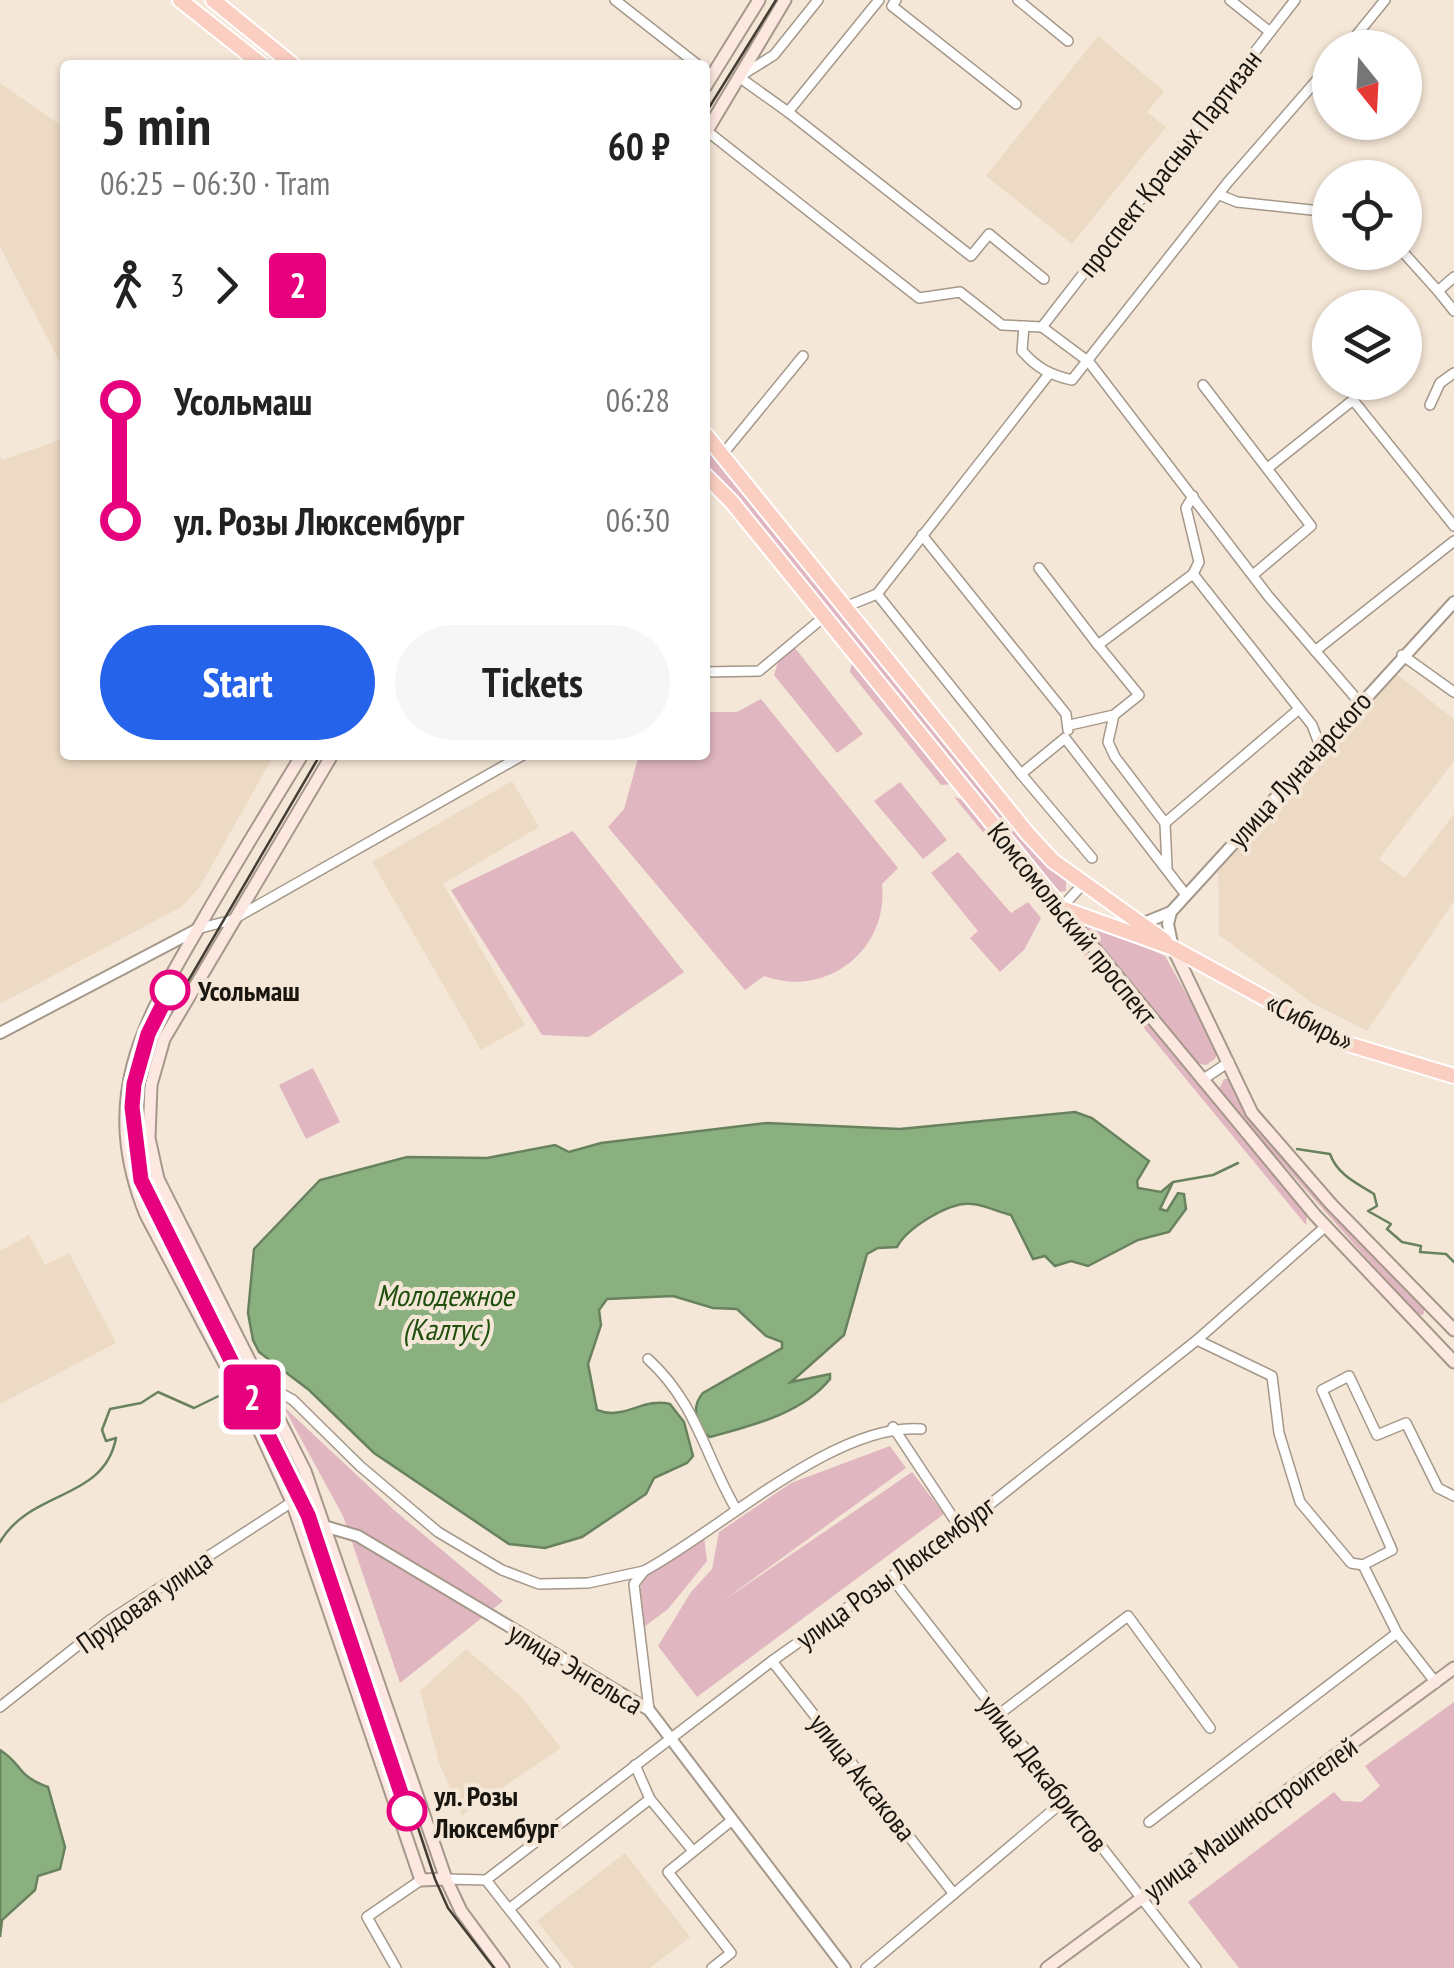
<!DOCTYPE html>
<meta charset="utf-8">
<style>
:root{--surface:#fff;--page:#f6f6f6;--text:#222;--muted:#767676;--accent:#2563eb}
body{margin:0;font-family:"PT Sans Narrow",sans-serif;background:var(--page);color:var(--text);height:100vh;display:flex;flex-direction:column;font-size:38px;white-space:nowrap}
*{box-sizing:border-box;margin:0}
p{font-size:32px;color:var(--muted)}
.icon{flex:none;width:55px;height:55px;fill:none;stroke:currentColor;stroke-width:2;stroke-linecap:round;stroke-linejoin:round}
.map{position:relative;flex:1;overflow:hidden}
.drawer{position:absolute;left:60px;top:60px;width:650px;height:700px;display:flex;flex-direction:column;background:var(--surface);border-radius:10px;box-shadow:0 2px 8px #0004}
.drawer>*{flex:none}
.badge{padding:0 20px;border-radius:8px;font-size:35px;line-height:65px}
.needle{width:65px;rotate:162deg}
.buttons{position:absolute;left:1312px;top:30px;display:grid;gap:20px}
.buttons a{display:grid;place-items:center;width:110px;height:110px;border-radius:50%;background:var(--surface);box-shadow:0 2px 8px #0004;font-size:50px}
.map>.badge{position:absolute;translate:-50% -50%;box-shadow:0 0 0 5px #fff}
.legs{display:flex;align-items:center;gap:15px;height:110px;padding:0 40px;font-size:32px}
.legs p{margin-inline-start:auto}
.head{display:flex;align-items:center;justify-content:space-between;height:170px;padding:0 40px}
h1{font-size:55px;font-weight:800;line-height:75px}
.action{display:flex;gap:20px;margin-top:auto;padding:20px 40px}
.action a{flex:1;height:115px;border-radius:60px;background:var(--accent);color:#fff;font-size:40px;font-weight:800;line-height:115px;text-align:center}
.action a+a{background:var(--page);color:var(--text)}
ul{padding:0 40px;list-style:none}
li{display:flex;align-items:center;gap:35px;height:120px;font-size:38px}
li i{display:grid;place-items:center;width:15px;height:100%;margin:0 12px;background:currentColor}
li i::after{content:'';width:25px;height:25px;margin:-12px;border:8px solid;border-radius:50%;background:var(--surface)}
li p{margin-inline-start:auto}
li:first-child i{background:linear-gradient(#0000 50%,currentColor 0)}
li:last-child i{background:linear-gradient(currentColor 50%,#0000 0)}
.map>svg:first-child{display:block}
.built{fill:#eddac4}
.green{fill:#e0b6c0}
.water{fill:#8ab080;stroke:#68825e;stroke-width:2.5}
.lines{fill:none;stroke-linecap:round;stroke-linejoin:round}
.stream{stroke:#68825e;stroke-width:2.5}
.minor-casing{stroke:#a5988a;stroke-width:12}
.tertiary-casing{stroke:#a5988a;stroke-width:14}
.secondary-casing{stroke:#a5988a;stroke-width:15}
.primary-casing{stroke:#fff;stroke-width:18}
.minor{stroke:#fff;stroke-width:9}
.tertiary{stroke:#fff;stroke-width:10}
.secondary{stroke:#fde7e1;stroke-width:11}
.primary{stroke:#fbcec2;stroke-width:14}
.tram{stroke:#433d35;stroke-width:2.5}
.line-1-casing{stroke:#fff;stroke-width:22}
.line-1{stroke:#e6007e;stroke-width:15}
.stop-1-dot{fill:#fff;stroke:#e6007e;stroke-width:5}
.labels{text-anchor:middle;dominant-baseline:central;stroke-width:8;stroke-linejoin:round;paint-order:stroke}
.street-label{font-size:28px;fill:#19150f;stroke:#f5e7d7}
.stop-label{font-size:28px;font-weight:bold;fill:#19150f;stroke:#f5e7d7;text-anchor:start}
.water-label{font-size:30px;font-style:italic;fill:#1e4f0d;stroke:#f5e7d7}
</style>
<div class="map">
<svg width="1454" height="1968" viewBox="0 0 1454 1968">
<rect width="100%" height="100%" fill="#f5e7d7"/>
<g class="built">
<polygon points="1098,36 1164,91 1147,112 1166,127 1072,244 986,176"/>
<polygon points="0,83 65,128 65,372 0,247"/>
<polygon points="65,438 65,755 274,755 199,888 181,907 0,1004 0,456 3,460"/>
<polygon points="1394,672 1454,719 1454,761 1379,859 1405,878 1454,814 1454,901 1367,1031 1312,1003 1219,935 1218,863"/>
<polygon points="512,781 539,827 443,884 525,1025 481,1050 372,862"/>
<polygon points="29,1235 45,1265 69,1253 116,1343 0,1404 0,1251"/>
<polygon points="466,1649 522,1697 561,1748 462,1815 439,1763 420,1691"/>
<polygon points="625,1853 690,1937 650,1968 574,1968 537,1921"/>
</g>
<g class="green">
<polygon points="705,441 1066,878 1066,891 1059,892 1048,882 740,500 705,467"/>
<polygon points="795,648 863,734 837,753 774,675 778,662"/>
<polygon points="853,657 954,784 941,785 850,672"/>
<path d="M 761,699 L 898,868 L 882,884 C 889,950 826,999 764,976 L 745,990 L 608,827 L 624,809 L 639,755 L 705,755 L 705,712 L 737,712 Z"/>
<polygon points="900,782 947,840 923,859 874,801"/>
<polygon points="954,797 968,801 1298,1202 1307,1215 1306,1225"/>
<polygon points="573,831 684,972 589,1037 542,1035 451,890"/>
<polygon points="958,852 1011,913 1028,902 1041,918 1024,950 1000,972 970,938 978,931 931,873"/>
<polygon points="1086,921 1165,956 1218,1050 1215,1059 1206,1065 1195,1063 1082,923"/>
<polygon points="313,1068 340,1122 306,1139 279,1085"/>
<polygon points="1224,1079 1231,1079 1271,1143 1424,1308 1424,1314 1418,1316 1218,1091"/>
<polygon points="283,1406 394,1510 503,1601 400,1683 343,1516"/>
<polygon points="890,1446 906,1468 720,1603 912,1472 944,1514 697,1697 658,1646 691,1592 712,1569 719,1532 791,1483"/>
<polygon points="704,1537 707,1561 668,1609 644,1627 640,1589 646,1570"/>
<polygon points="1454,1702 1454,1968 1239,1968 1188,1902 1334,1792 1342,1801 1361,1802 1380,1786 1365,1766"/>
</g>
<g class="water">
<path d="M 1075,1112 L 1092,1118 L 1149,1161 L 1137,1181 L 1138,1188 L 1161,1192 L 1173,1182 L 1160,1209 L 1167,1211 L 1178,1193 L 1184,1194 L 1186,1209 L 1169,1232 L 1138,1240 L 1088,1266 L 1071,1261 L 1055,1266 L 1045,1256 L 1033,1259 L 1011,1215 C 998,1212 985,1205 972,1204 C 950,1201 907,1228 897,1247 L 878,1248 L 867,1254 L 844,1335 L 791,1382 L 830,1374 L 830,1379 C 802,1414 750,1426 710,1437 C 695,1429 691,1406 703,1393 L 782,1348 L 782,1342 L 766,1336 L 737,1309 L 713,1308 L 673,1296 L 607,1299 L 599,1310 L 601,1325 L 588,1364 L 597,1410 C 624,1421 643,1397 670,1404 L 684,1422 L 693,1456 L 687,1463 L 654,1478 L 646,1494 L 582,1537 L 545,1548 L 509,1544 L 374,1453 L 309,1390 L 259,1352 L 253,1340 L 248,1313 L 254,1249 L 320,1180 L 407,1157 L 487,1158 L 555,1145 L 569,1152 L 601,1143 L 767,1123 L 900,1129 Z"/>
<path d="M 0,1750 C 24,1765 15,1775 48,1787 L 65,1847 L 60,1869 L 38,1876 L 35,1890 L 2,1920 L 0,1937 Z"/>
</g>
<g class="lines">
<g class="stream">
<path d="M 1297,1149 L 1330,1154 C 1337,1174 1356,1183 1374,1194 L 1377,1206 L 1368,1211 L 1391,1224 L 1387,1229 L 1402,1242 L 1421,1246 L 1420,1252 L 1446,1254 L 1454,1262"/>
<polyline points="1173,1182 1213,1175 1238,1163"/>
<polyline points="267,1376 281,1371"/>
<polyline points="243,1383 245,1383"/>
<path d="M 0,1542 C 31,1489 104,1501 116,1438 L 106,1441 L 102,1430 L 110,1409 L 141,1403 L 158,1392 L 194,1408 L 229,1391"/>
</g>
<g class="minor-casing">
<g id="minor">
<polyline points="615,0 698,65"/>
<polyline points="896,0 892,6 1016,104"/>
<polyline points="1018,0 1068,41"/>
<polyline points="1230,0 1270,32"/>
<polyline points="1346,48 1385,0"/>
<polyline points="739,77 788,112 879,0"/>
<polyline points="739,77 774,55 818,0"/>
<polyline points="788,112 971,256 989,234 1044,279"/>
<polyline points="707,131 919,298 960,292 1002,325 1042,327 1089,362 1269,597 1360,703"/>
<polyline points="1220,195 1237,202 1330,212"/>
<polyline points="1403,252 1438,291 1454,277"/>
<polyline points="1438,291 1454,311"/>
<path d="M 1024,326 L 1022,351 C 1037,368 1050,375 1072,380 L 1228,182 L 1330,65"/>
<polyline points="1042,327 1295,0"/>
<polyline points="1203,385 1311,526 1253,575"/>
<polyline points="1430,405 1440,383 1454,373"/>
<polyline points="722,455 803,356"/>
<polyline points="1269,467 1353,400 1454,526"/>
<polyline points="922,535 1066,714 1068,730"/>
<polyline points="1039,568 1098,645"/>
<polyline points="1193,574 1312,725 1320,746"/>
<polyline points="877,594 1049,374"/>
<polyline points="845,607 877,594 1021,774 1065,738 1186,895"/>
<polyline points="1315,651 1454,541"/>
<polyline points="1402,655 1454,692"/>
<polyline points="705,672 759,671 825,616"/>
<polyline points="1114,715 1108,742 1115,757 1165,823"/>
<polyline points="1070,725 1114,715 1139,695 1098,645 1193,574 1199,562 1186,508 1193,496"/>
<polyline points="1021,774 1092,858"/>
<polyline points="1167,867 1165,823 1299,709"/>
<polyline points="1061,908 1083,884"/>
<polyline points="197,929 232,920 523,755"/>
<polyline points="1202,1080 1229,1062"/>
<polyline points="1197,1340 1272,1376 1279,1433 1300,1502 1351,1563 1363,1565 1397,1633 1436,1683"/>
<path d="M 648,1359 C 697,1404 704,1454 736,1509"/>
<polyline points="262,1383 293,1400 360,1466 438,1532 502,1570 539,1584 588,1583 644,1571"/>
<polyline points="893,1427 960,1528"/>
<polyline points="1363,1565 1392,1550 1322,1390 1349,1376 1377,1435 1406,1423 1438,1488 1454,1496"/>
<polyline points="892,1578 1196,1968"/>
<polyline points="772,1661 954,1894"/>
<polyline points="0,1707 110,1620 292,1502"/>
<path d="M 649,1710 L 634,1584 L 644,1571 C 719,1531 835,1422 921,1429"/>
<polyline points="998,1715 1128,1616 1210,1728"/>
<polyline points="650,1799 693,1851"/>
<polyline points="1149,1822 1397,1633"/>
<polyline points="446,1879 486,1880 772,1661 960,1528 1197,1340 1326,1226"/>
<polyline points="486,1880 555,1968"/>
<polyline points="509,1909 650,1799 635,1765"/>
<polyline points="396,1968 367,1917 421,1880"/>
<polyline points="712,1968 731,1953 668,1872 731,1821"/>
<polyline points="866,1968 1066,1799"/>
</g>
</g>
<g class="tertiary-casing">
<g id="tertiary">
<polyline points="1144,923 1171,912"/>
<polyline points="1173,948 1168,924 1171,912 1454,602"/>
<polyline points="0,1033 196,930"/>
<polyline points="327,1527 358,1536 649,1710 845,1968"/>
</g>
</g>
<g class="secondary-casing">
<g id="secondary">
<polyline points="705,87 759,0"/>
<polyline points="705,134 785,0"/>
<path d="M 302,755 C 267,812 232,869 199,927 C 141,1026 99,1099 146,1215 L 255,1421 L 292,1502 L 421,1880 L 446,1879"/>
<polyline points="332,755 164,1039 151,1085 149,1138 158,1179 305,1471 446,1879 461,1911 503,1968"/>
<polyline points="1061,908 1315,1215 1454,1362"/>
<polyline points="1173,948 1252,1113 1331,1204 1454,1330"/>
<polyline points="1047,1968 1454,1668"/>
</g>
</g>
<g class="primary-casing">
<g id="primary">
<polyline points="180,0 262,65"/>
<polyline points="213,0 293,65"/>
<polyline points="705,434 1028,834 1053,861 1165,941"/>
<polyline points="705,475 731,501 1061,908 1173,948 1348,1044 1454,1076"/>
</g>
</g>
<use href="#minor" class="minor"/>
<use href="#tertiary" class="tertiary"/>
<use href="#secondary" class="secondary"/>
<use href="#primary" class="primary"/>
<g class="tram">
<polyline points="705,114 776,0"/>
<polyline points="320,755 156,1036 139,1107 148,1178 269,1414 314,1513 435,1879 448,1908 494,1968"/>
</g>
</g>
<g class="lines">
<g class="line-1-casing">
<polyline id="line-1" points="170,990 148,1034 134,1084 132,1107 141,1180 308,1515 407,1811"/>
</g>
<use href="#line-1" class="line-1"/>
</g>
<g class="stop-1-dot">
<circle cx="170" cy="990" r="18"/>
<circle cx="407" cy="1811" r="18"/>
</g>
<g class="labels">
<g class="street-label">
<text transform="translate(1169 163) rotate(-52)">проспект Красных Партизан</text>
<text transform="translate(1299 769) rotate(-48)">улица Луначарского</text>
<text transform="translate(1073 923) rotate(51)">Комсомольский проспект</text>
<text transform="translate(1310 1021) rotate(27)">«Сибирь»</text>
<text transform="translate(895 1572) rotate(-36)">улица Розы Люксембург</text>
<text transform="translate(144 1601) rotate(-35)">Прудовая улица</text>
<text transform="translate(576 1668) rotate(31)">улица Энгельса</text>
<text transform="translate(1044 1773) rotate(52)">улица Декабристов</text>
<text transform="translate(863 1777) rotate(52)">улица Аксакова</text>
<text transform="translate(1250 1818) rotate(-36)">улица Машиностроителей</text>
</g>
<g class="stop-label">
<text x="198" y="990">Усольмаш</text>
<text x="434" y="1795">ул. Розы<tspan x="434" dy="32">Люксембург</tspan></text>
</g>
<g class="water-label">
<text x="445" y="1294">Молодежное<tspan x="445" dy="34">(Калтус)</tspan></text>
</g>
</g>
</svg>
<div class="buttons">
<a><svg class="needle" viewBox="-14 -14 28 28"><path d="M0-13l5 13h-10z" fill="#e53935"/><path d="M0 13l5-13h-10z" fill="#767676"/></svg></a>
<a><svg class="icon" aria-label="locate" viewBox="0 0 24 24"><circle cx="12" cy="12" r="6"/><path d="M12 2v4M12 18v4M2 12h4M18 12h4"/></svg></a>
<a><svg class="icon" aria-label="layers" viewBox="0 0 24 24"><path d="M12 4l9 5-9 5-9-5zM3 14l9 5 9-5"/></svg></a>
</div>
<b class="badge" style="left:252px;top:1397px;background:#e6007e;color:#fff">2</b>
<section class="drawer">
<div class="head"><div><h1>5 min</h1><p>06:25 – 06:30 · Tram</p></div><b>60 ₽</b></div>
<div class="legs"><svg class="icon" aria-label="walk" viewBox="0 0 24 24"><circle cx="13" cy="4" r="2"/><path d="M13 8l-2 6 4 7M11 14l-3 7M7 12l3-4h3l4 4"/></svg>3<svg class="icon" aria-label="forward" viewBox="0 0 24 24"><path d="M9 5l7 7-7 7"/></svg><b class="badge" style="background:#e6007e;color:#fff">2</b></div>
<ul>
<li><i style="color:#e6007e"></i><b>Усольмаш</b><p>06:28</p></li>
<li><i style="color:#e6007e"></i><b>ул. Розы Люксембург</b><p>06:30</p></li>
</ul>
<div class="action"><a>Start</a><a>Tickets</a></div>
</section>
</div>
